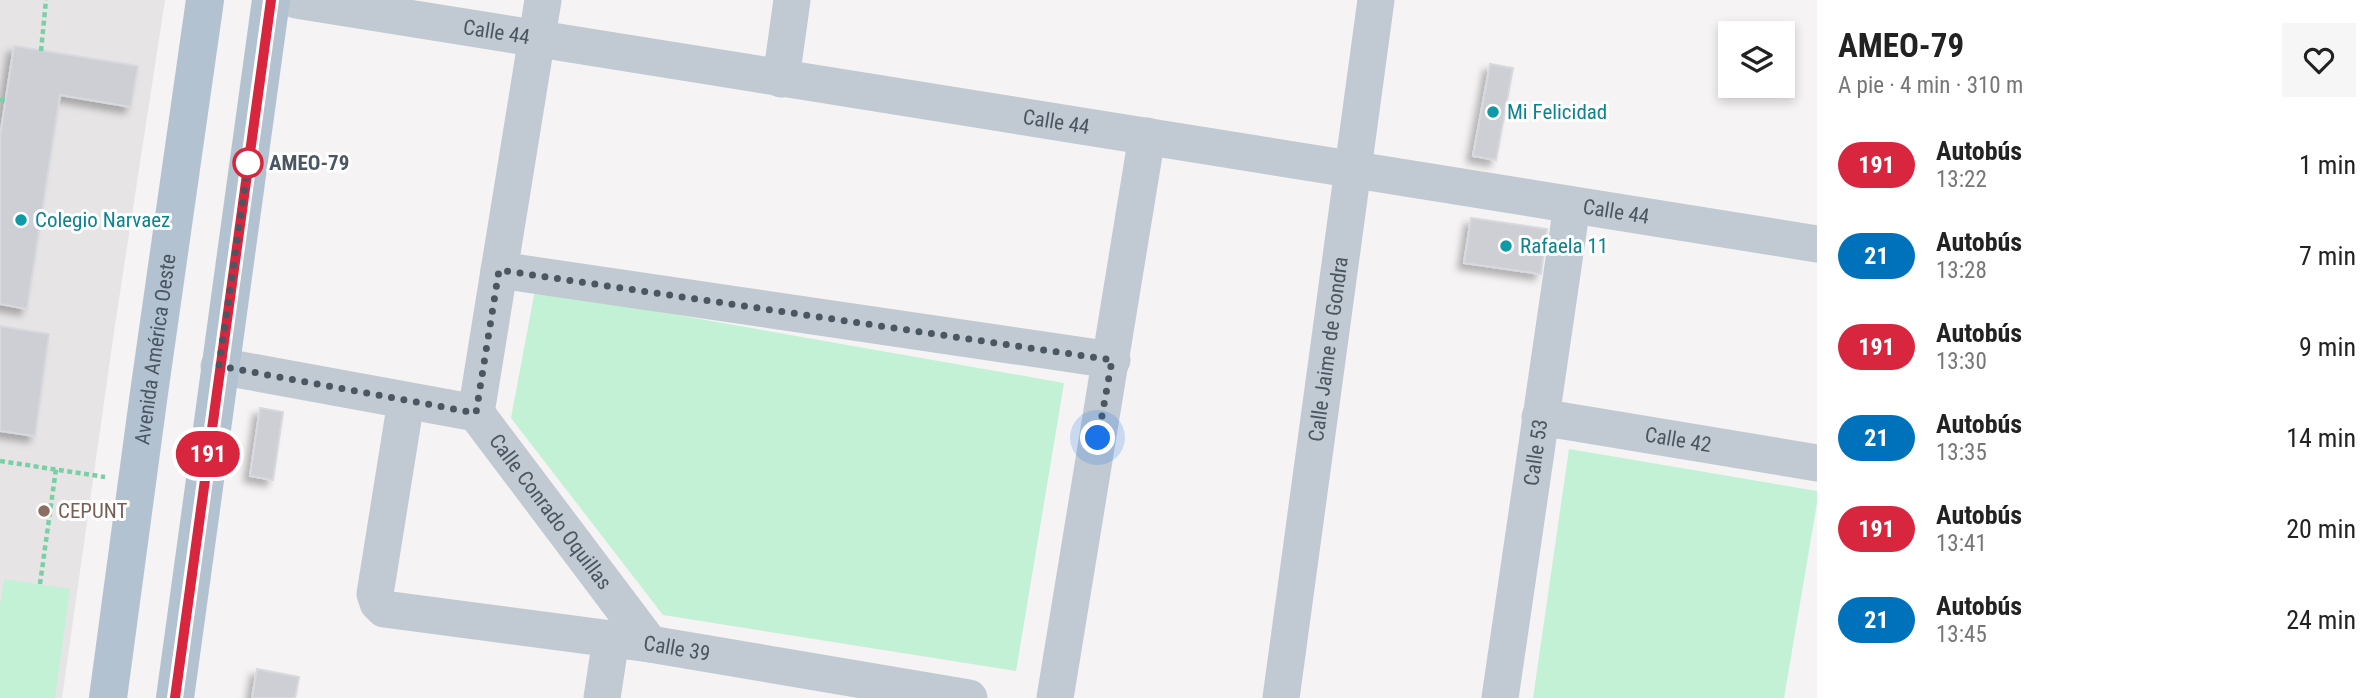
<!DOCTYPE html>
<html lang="es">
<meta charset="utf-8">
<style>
:root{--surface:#fff;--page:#f6f6f6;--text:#222;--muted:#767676}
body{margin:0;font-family:"Roboto Condensed",sans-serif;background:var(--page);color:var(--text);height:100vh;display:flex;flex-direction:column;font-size:26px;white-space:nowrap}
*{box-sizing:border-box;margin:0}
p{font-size:23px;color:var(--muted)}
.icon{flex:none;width:38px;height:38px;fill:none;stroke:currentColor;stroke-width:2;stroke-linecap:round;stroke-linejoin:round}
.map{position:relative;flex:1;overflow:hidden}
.sheet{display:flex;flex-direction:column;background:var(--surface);width:560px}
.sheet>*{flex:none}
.badge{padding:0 14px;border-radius:23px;font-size:24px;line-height:46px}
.tools{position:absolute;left:1718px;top:21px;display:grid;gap:14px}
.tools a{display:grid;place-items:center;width:77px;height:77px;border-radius:0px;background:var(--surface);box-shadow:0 4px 10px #0003;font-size:35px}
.you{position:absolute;width:35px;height:35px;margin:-18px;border:5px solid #fff;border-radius:50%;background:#1a73e8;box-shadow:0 0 0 10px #1a73e833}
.map>.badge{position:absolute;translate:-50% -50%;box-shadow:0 0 0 4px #fff}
.round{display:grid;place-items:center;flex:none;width:74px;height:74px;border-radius:0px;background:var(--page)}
.head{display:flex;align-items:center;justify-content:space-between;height:119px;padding:0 21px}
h1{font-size:33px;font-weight:700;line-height:52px}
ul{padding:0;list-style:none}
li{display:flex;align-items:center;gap:21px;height:91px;padding:0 21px}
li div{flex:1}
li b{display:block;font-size:26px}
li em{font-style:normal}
li .badge{min-width:77px;font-weight:700;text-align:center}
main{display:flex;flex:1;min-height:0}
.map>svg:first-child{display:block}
.education{fill:#e6e4e5}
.green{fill:#c3f1d5}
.building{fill:#cdcfd5;stroke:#d7d9de;stroke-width:2;filter:url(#shadow)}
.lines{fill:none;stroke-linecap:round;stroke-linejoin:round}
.path{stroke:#7ad0a6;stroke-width:4.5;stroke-dasharray:5 3.5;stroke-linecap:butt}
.minor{stroke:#c1cad2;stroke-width:37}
.major{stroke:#b3c2d1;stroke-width:38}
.line-casing{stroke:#fff;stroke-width:16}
.line{stroke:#d7263d;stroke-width:10}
.walk{stroke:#4a5661;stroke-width:7;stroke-dasharray:0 12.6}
.culture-dot{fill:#0f9aa8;stroke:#fff;stroke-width:2.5}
.stop-dot{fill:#fff;stroke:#d7263d;stroke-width:3.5}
.education-dot{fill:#8d6e63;stroke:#fff;stroke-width:2.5}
.labels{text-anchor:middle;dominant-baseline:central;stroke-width:6;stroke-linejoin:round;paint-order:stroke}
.street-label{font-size:21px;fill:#4a5661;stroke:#fff}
.culture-label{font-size:21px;fill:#0d838f;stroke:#fff;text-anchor:start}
.stop-label{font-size:21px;font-weight:bold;fill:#4a5661;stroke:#fff;text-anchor:start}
.education-label{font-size:21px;fill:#785e54;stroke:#fff;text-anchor:start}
</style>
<main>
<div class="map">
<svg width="1817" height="698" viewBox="0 0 1817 698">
<defs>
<filter id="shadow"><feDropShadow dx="-6" dy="6" stdDeviation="3.5" flood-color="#0004"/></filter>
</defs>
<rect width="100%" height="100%" fill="#f5f3f3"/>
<polygon class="education" points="0,0 165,0 115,325 62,698 0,698"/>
<g class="green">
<polygon points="535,290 1064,383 1016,671 663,615 511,418"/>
<polygon points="1569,449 1817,491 1817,503 1784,698 1533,698"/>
<polygon points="4,579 70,589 55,698 0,698 0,606"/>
</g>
<g class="building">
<polygon points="14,46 138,66 131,107 60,95 27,309 0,304 0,136"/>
<polygon points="1490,64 1513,68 1496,160 1473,156"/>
<polygon points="1471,218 1547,229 1541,274 1464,263"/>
<polygon points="0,326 49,334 35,436 0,431"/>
<polygon points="260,408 283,412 273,480 250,476"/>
<polygon points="257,669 299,677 295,698 252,698"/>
</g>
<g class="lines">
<g class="path">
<polyline points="41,51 46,0"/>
<polyline points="0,100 5,100"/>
<polyline points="0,461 105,477"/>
<polyline points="40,584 56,469"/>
</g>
<g class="minor">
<path id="s1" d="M 296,0 L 1817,244"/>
<path id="s2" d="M 543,0 L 476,413 L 650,644"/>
<polyline points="781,79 792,0"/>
<polyline points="499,270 1112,360"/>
<polyline points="219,366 476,413"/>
<path id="s3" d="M 406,401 L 375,594 L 378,603 L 384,609 L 650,644 L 969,698"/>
<path id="s4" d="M 1540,417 L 1817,463"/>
<polyline points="602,698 611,639"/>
<polyline points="1055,698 1147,136"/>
<path id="s5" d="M 1281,698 L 1376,0"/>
<path id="s6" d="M 1500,698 L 1572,205"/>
</g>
<g class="major">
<path id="s7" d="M 108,698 L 149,393 L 205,0"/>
<polyline points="175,698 271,0"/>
</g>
</g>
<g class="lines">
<g class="line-casing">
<polyline id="line" points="175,698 271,0"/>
</g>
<use href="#line" class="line"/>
<polyline class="walk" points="248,163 249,158 219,366 476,413 499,270 1112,360 1098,438"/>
</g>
<g class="culture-dot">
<circle cx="1493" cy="112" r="7"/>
<circle cx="21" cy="220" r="7"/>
<circle cx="1506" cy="246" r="7"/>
</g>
<circle class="stop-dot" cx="248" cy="163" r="14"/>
<circle class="education-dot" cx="44" cy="511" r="7"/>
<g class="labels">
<g class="street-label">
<text stroke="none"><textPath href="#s1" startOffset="203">Calle 44</textPath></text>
<text stroke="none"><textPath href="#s1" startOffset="770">Calle 44</textPath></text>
<text stroke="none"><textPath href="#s1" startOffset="1337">Calle 44</textPath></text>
<text stroke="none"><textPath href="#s7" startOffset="352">Avenida América Oeste</textPath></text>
<text stroke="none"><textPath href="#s5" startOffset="352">Calle Jaime de Gondra</textPath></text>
<text stroke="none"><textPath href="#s4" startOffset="140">Calle 42</textPath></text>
<text stroke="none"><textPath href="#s6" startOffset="248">Calle 53</textPath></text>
<text stroke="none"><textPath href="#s2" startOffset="542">Calle Conrado Oquillas</textPath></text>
<text stroke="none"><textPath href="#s3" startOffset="509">Calle 39</textPath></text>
</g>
<g class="culture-label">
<text x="1507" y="112">Mi Felicidad</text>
<text x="35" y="220">Colegio Narvaez</text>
<text x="1520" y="246">Rafaela 11</text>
</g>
<g class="stop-label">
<text x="269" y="163">AMEO-79</text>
</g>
<g class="education-label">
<text x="58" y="511">CEPUNT</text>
</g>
</g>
</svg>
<div class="tools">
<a><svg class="icon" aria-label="layers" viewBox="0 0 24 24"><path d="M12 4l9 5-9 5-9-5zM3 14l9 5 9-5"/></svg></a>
</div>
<div class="you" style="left:1098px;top:438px"></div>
<b class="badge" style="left:208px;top:454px;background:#d7263d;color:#fff">191</b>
</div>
<section class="sheet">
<div class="head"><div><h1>AMEO-79</h1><p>A pie · 4 min · 310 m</p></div><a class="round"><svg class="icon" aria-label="heart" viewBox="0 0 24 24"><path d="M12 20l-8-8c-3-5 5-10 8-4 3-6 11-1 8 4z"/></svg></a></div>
<ul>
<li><span class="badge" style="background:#d7263d;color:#fff">191</span><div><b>Autobús</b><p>13:22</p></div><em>1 min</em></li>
<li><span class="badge" style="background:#0072bc;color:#fff">21</span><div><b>Autobús</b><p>13:28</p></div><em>7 min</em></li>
<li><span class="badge" style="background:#d7263d;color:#fff">191</span><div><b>Autobús</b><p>13:30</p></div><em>9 min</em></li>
<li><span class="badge" style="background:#0072bc;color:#fff">21</span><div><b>Autobús</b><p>13:35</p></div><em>14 min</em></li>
<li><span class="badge" style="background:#d7263d;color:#fff">191</span><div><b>Autobús</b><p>13:41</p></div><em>20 min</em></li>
<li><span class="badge" style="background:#0072bc;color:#fff">21</span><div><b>Autobús</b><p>13:45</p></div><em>24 min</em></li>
</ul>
</section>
</main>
